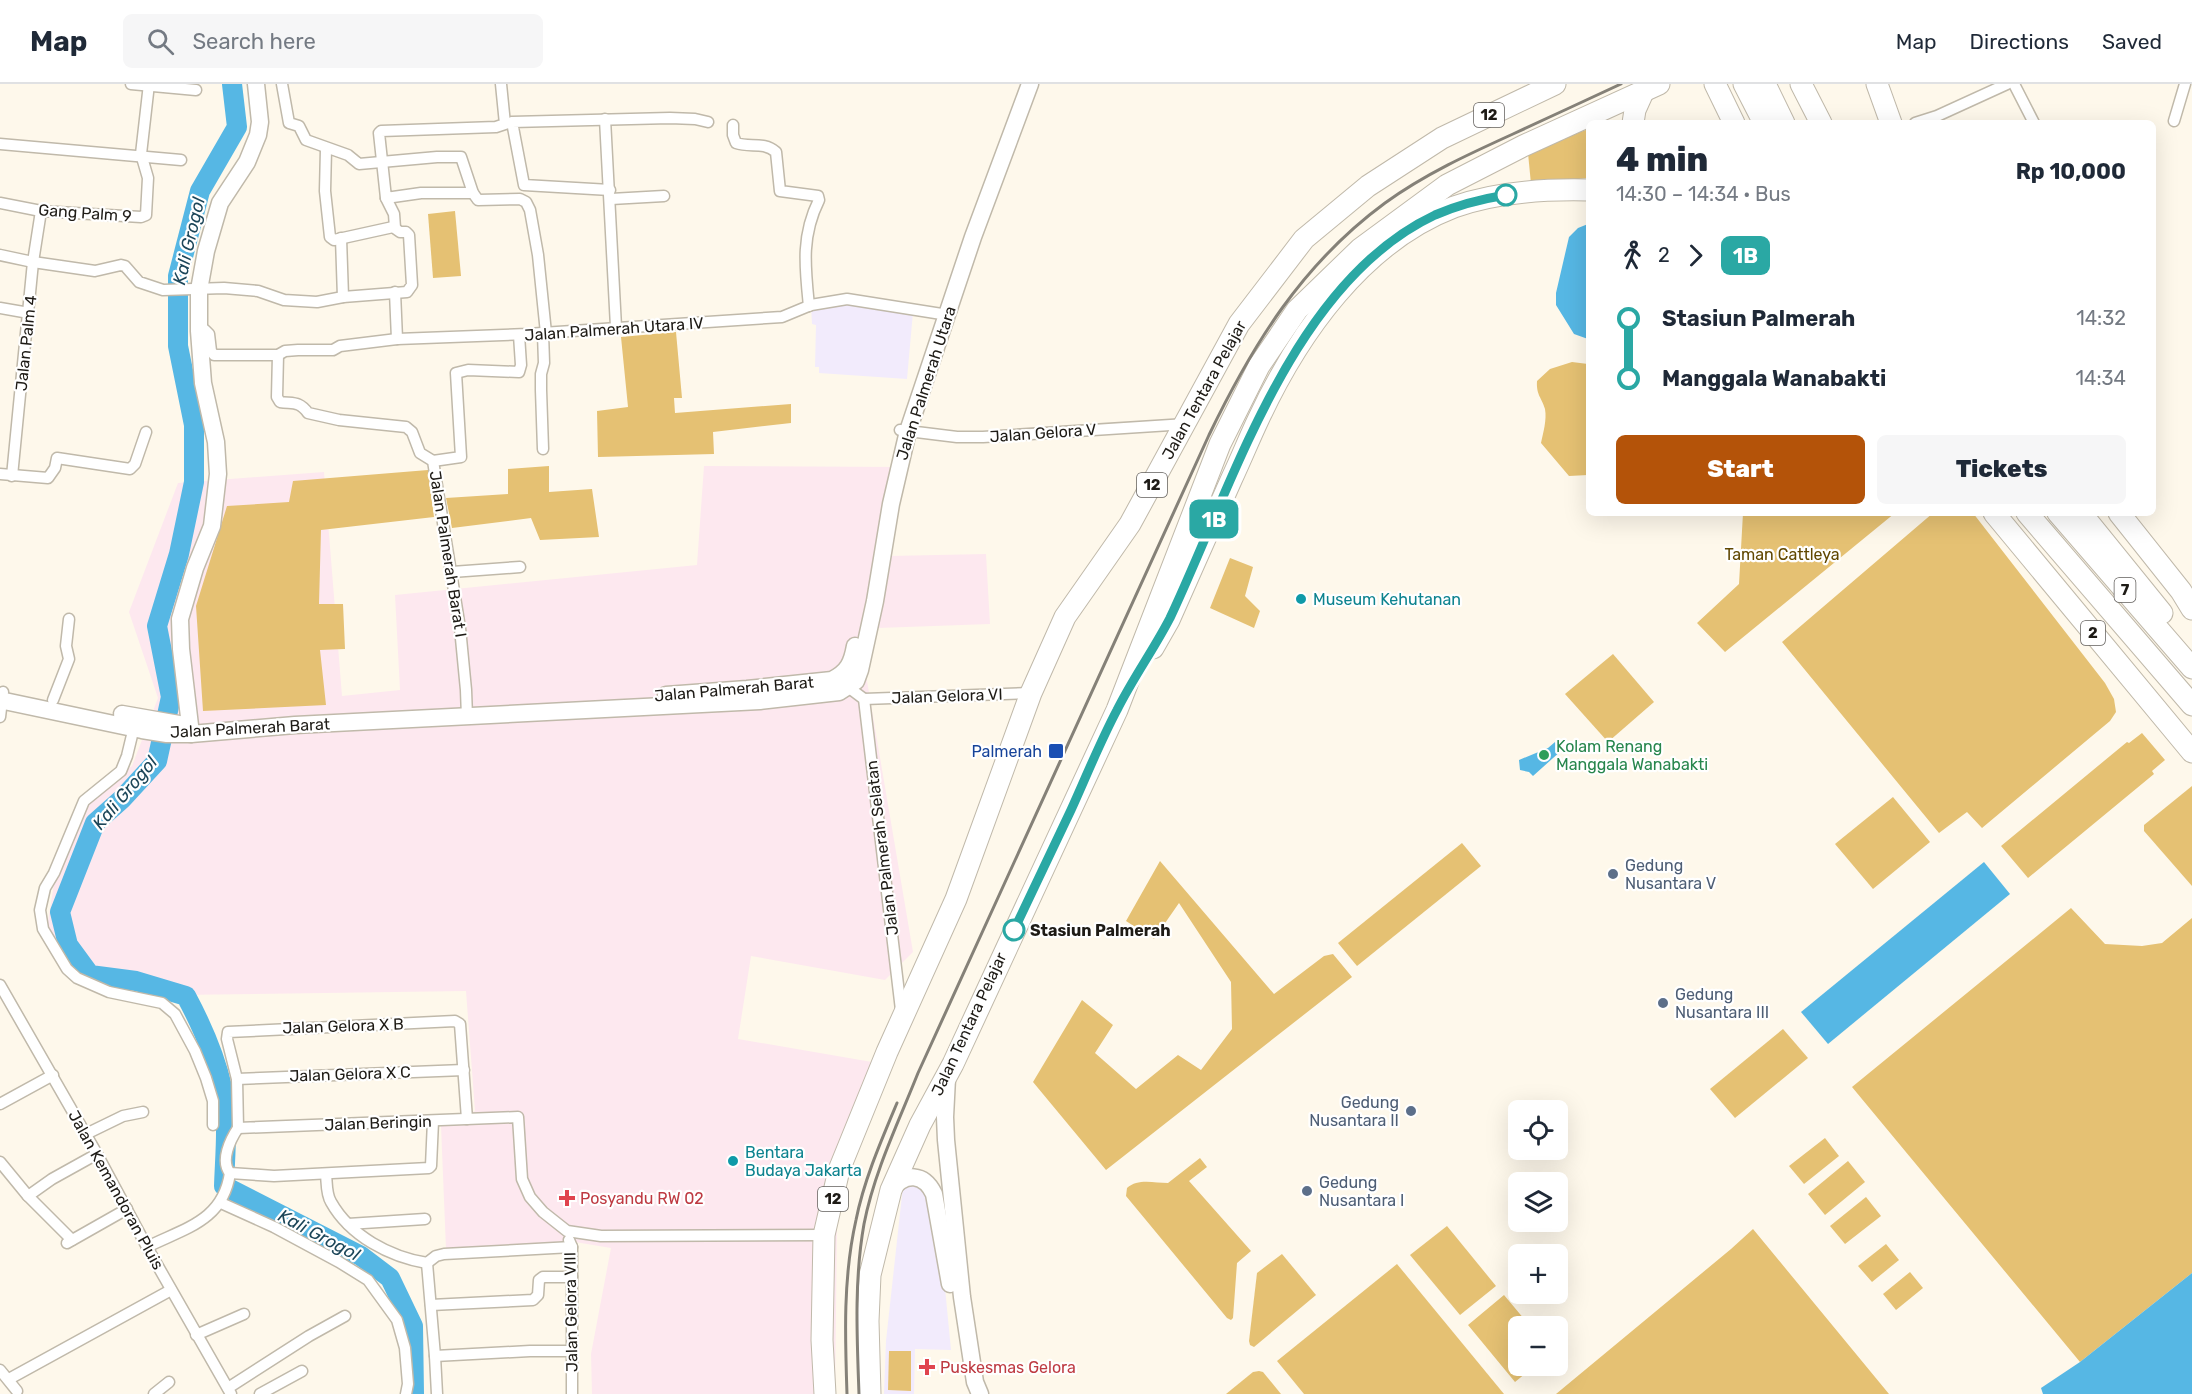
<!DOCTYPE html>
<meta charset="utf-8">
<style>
:root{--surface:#fff;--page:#f6f6f7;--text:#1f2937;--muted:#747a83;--line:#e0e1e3;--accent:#b45309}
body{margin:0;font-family:Rubik,sans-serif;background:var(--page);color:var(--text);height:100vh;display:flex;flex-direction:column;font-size:22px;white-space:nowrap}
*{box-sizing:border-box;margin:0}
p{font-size:20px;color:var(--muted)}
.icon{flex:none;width:33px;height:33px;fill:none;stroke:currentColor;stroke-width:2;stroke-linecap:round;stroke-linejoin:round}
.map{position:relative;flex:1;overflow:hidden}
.side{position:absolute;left:1586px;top:36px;width:570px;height:396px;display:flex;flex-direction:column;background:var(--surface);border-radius:9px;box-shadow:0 6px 24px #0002}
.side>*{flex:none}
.badge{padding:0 12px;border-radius:9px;font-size:21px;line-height:39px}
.buttons{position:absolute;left:1508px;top:1016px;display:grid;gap:12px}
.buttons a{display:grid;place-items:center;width:60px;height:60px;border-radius:9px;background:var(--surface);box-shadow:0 6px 24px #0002;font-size:30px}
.map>.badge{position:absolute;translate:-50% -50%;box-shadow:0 0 0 3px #fff}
.legs{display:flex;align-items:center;gap:9px;height:66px;padding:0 30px;font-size:20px}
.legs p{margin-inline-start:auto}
.head{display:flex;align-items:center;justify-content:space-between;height:102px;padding:0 30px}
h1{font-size:33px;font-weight:800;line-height:45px}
.cta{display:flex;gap:12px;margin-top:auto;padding:12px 30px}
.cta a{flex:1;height:69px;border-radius:9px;background:var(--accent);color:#fff;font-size:24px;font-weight:800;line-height:69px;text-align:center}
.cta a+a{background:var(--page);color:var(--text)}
ul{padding:0 30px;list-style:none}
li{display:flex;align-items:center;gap:21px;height:60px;font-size:22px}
li i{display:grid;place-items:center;width:9px;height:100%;margin:0 8px;background:currentColor}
li i::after{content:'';width:15px;height:15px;margin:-8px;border:4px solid;border-radius:50%;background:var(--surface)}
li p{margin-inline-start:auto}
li:first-child i{background:linear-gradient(#0000 50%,currentColor 0)}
li:last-child i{background:linear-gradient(currentColor 50%,#0000 0)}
header{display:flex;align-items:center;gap:36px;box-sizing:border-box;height:84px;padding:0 30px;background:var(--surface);border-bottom:2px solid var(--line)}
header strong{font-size:28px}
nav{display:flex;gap:33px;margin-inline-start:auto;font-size:21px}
.search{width:420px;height:54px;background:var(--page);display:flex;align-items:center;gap:15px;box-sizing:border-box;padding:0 21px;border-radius:9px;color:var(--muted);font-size:22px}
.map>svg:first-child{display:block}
.commercial{fill:#fde8ef}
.education{fill:#f2ebfc}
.green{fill:#e5c173}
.water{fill:#56b7e4}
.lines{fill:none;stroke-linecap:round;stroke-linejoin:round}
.river{stroke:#56b7e4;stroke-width:20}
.street-casing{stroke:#c0b9aa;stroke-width:13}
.secondary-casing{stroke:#c0b9aa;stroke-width:19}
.highway-casing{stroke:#c0b9aa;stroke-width:23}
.street{stroke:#fff;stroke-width:10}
.secondary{stroke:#fff;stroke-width:16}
.highway{stroke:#fff;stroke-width:21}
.rail{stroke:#858178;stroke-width:3}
.line-1-casing{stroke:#fff;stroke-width:14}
.line-1{stroke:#2aa8a4;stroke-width:9}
.stop-1-dot{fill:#fff;stroke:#2aa8a4;stroke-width:3}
.culture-dot{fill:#0f9aa8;stroke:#fff;stroke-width:2}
.transit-dot{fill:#1a4fb4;stroke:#fff;stroke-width:2}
.leisure-dot{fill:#2e9e5b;stroke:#fff;stroke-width:2}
.service-dot{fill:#5c6f8a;stroke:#fff;stroke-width:2}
.health-dot{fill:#e0444e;stroke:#fff;stroke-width:2}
.labels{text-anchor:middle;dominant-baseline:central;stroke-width:4.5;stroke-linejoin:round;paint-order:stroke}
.shield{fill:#fff;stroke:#625f5c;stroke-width:1.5}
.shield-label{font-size:15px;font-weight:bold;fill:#1e1b16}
.street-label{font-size:16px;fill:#1e1b16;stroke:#fff}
.park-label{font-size:16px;fill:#604700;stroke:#fff}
.culture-label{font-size:16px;fill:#0d838f;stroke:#fff;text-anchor:start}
.leisure-label{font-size:16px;fill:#27864d;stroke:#fff;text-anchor:start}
.transit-label{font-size:16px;fill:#164399;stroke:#fff;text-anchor:end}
.service-label{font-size:16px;fill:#4e5e75;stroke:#fff;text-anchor:start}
.stop-label{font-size:16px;font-weight:bold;fill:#1e1b16;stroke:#fff;text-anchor:start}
.health-label{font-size:16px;fill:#be3a42;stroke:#fff;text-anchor:start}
.water-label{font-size:18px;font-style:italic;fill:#1c4659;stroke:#fff}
</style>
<header>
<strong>Map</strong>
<div class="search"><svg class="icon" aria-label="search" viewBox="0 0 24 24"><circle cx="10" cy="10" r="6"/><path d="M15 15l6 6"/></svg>Search here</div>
<nav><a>Map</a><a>Directions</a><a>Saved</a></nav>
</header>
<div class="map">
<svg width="2192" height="1310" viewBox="0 0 2192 1310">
<rect width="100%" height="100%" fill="#fef8eb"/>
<polygon class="commercial" points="704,382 900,383 889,472 986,470 990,540 878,544 866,591 913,868 885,896 751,872 738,955 872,978 838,1059 835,1310 592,1310 591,1270 611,1164 569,1157 446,1165 441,1042 475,1027 466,907 177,911 91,893 46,850 56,787 87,715 132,682 158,614 129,528 178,399 324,388 342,612 400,606 395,511 697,481"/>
<g class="education">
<polygon points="844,220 913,228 907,295 819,289 819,283 815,283 816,241 812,240 811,222"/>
<polygon points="935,1101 951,1266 915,1265 914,1310 884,1310 886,1257 903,1102"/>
</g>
<g class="green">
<polygon points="1588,45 1588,94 1531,100 1528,69"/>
<polygon points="455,127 461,192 433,194 428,130"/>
<polygon points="676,248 682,314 674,314 675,329 791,320 791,339 713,348 714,370 598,373 597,327 628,323 621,253"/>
<path d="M 1572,278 L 1588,280 L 1588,391 L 1569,392 L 1541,359 C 1543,349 1547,336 1545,325 C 1542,314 1536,311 1537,297 L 1550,285 Z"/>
<polygon points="549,382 549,408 592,405 599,453 540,456 531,434 452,444 446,414 508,410 508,385"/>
<polygon points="428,386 434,433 321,446 319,520 343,520 345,565 320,566 326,621 203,627 196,522 227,422 289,418 293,397"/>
<polygon points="1743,429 1895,429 1725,568 1697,539 1739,500"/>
<polygon points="1933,429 1973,429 2105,599 2114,615 2116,628 2110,637 1982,744 1967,728 1939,749 1782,558"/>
<polygon points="1230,474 1253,483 1245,512 1260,527 1254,544 1210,524"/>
<polygon points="1613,570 1654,618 1608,658 1565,610"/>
<polygon points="2142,649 2165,676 2152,687 2154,690 2028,794 2001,762 2127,658 2129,659"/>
<polygon points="2192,702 2192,802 2144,747 2144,741"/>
<polygon points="1893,713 1930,758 1873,805 1835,760"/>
<polygon points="1462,759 1481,782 1357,882 1338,859"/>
<polygon points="1160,777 1274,910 1324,872 1333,870 1352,893 1106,1086 1033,998 1082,916 1113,941 1095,969 1136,1005 1178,971 1201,986 1232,945 1231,898 1179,819 1154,855 1126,837"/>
<polygon points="2071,824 2105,860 2142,862 2162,859 2192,834 2192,1189 2080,1278 1852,1003"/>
<polygon points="1783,945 1808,974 1735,1034 1710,1005"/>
<polygon points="1825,1054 1839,1072 1804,1100 1789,1082"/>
<path d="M 1200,1074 L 1207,1083 L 1189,1097 L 1251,1167 L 1237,1179 L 1233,1234 L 1231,1236 L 1227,1234 L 1126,1112 L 1127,1104 C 1138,1094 1154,1099 1168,1099 Z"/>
<polygon points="1848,1077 1865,1098 1825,1131 1808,1110"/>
<polygon points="1866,1113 1881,1132 1845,1160 1830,1142"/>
<polygon points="1447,1142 1496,1202 1460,1231 1410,1171"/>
<polygon points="1753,1145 1889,1310 1556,1310 1731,1165"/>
<polygon points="1886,1160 1899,1176 1872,1198 1858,1182"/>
<polygon points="1282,1170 1316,1211 1254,1263 1250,1261 1249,1257 1257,1189"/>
<polygon points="1397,1180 1504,1310 1304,1310 1277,1277"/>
<polygon points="1910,1188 1923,1204 1896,1226 1883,1210"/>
<polygon points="1504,1211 1530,1242 1518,1242 1518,1281 1536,1281 1515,1298 1468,1241"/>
<polygon points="889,1267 911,1267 911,1307 888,1306"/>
<polygon points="1259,1287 1263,1288 1281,1310 1226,1310 1253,1288"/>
</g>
<g class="water">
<polygon points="1588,140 1588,193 1586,206 1588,209 1588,255 1574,250 1556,221 1556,209 1569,153 1578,144"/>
<polygon points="1555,658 1562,666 1533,692 1529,688 1520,686 1519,676 1548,664"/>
<polygon points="1984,778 2010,810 1828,960 1801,928"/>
<polygon points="2192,1189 2192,1310 2043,1310 2041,1304 2080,1278"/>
</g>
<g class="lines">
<path class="river" d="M 232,0 L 237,43 L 200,107 L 178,192 L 178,262 L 194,341 L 194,398 L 179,470 L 157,542 L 171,613 L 157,677 L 122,715 L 95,739 L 60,828 L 68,861 L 90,891 L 136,897 L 186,912 C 201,940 215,971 222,1003 C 229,1035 225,1070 224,1102 L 361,1172 L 390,1194 L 413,1242 L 414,1310"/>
<g class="street-casing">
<g id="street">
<polyline points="131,0 196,6"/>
<polyline points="282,0 289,39 299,42 306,56 348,71 359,80 437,73 461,73 473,109 478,116 520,115 526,118 530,126 538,171 546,249"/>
<polyline points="2014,0 2034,39"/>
<polyline points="605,35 616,243"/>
<polyline points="2174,37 2185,0"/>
<polyline points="1915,39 1937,32 2007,0"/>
<path d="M 733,41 L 733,51 L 736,59 C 750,64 763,57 776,68 L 780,107 L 818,112 L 819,116 C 801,152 805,183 809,222"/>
<polyline points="0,60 181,76"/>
<polyline points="610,106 524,101 512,38 670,34 695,35 708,38"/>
<polyline points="473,109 421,109 386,114 379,49 381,47 496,43 505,40 501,0"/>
<polyline points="386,114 394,130 395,144"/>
<polyline points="611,115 664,112"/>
<polyline points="0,119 41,127 141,133 146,131 148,94 141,70 149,0"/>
<polyline points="341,154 343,213"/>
<polyline points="0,171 33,178 95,187 121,181 125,182 139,198 163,206 224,204 258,207 284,216 317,218 343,213 407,208 412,201 409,151 406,148 400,148 393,143 334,156 330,153 325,107 326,65"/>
<polyline points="395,208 397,255"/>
<polyline points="0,224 29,229"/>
<polyline points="199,247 205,246 209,250 211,267 214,271 278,271 285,267 298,266 333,266 340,262 397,255 527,250 782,233 811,221 847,215 948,231"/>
<polyline points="543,249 544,279 541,290 541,306 543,365"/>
<path d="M 278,271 L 277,313 L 280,318 C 294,320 299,317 308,329 L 339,336 L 406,343 L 412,348 L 420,369 L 433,377 L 460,544 L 466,606 L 467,633"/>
<polyline points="900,346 957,353 983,353 1186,340"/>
<polyline points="433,377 461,373 456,289 468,286 519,288 521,281 519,251"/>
<polyline points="0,390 48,394 55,384 57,374 130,385 135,380 146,348"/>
<polyline points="12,392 33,178 41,127"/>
<polyline points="452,488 520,483"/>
<polyline points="848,603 864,615 901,926"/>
<polyline points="864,615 1031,609"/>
<polyline points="53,616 69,575 66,562 69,535"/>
<polyline points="0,633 3,608"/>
<polyline points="134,643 127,672 121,687 84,717 54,789 45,804 40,826 43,845 67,885 77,894 109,908 162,919 175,930 195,967 206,994 213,1017 213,1041"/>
<polyline points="0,901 97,1070 147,1163 231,1310"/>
<polyline points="237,995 464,986"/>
<polyline points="0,1020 53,991"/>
<polyline points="238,1044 518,1033 522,1095 530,1113 543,1128 567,1147 601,1152 824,1151"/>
<polyline points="238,1044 237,995 227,955 228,948 455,937 460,940 467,1035"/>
<path d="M 238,1044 C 230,1056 220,1077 230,1089 L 274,1092 L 429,1084 L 431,1082 L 433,1037"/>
<polyline points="86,1050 123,1032 143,1028"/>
<polyline points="0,1078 28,1112 72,1156"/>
<path d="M 326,1090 C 327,1099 326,1110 331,1118 C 350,1152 390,1173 427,1179 L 436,1172 L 444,1170 L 572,1163"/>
<polyline points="28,1112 52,1095 97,1070"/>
<polyline points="221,1119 274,1143 339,1178 368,1196 397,1236 405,1264 408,1300 406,1310"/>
<polyline points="348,1140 425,1135"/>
<polyline points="569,1156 572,1163 572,1310"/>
<polyline points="67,1159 127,1125"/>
<path d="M 147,1163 C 185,1144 223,1137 230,1089"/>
<polyline points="427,1179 435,1272 437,1310"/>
<polyline points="431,1221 533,1216 538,1211 539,1196 543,1193 572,1193"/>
<polyline points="196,1251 244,1230"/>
<polyline points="435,1272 530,1267 572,1267"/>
<polyline points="0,1286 17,1307"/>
<polyline points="9,1295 171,1206"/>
<polyline points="228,1304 309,1252 345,1232"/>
<polyline points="154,1310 169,1298"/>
<polyline points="260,1310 302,1287"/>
</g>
</g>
<g class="secondary-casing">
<g id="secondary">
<path d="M 666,611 L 747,605 L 832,596 C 848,588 852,579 855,562"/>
<polyline points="0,616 142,646 167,650 191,650 295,641 760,617 839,608 856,597 860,586 875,517 891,420 908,347 973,153 1030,0"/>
<polyline points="122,630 179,640"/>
<polyline points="191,650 181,565 180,535 195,484 212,442 218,390 216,358 203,299 199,247 199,206 206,167 220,119 247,78 258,51 260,38 256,0"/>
<polyline points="947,994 945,1033 946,1056 962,1213 975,1298 980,1310"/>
<path d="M 891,1106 C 905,1088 924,1089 934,1110 L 950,1200"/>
</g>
</g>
<g class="highway-casing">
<g id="highway">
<polyline points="1715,0 1734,39"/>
<polyline points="1744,0 1764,39"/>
<polyline points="1765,0 1784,39"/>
<polyline points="1801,0 1821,39"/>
<polyline points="1877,0 1891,39"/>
<polyline points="1633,39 1635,26 1644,6"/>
<polyline points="1994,429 2192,668"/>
<polyline points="2027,429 2192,621"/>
<polyline points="2058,429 2192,584"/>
<polyline points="2081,429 2162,529"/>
<polyline points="2119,429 2181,507 2192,525"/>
<path d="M 1153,564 L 1169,536 C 1190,489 1211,442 1232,394 C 1241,375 1249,355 1258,336 C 1298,250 1362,158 1454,123 C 1496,108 1544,105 1588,106"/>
<polyline points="825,1310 822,1256 824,1151 839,1086 887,968 956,815 1031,609 1065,533 1130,440 1239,240 1304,155 1368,102 1442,54 1555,0"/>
<polyline points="870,1310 868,1237 870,1191 891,1106 920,1041 953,980 1117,626 1220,360 1259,282 1297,226 1360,165 1447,101 1523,62 1659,0"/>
</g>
</g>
<use href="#street" class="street"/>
<use href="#secondary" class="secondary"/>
<use href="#highway" class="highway"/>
<g class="rail">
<path d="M 847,1310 C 845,1252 843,1193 856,1136 C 864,1096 881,1057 897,1019"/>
<path d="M 859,1310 C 857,1254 854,1196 864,1140 C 874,1088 899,1037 918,989 L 1209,351 C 1253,260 1302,180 1385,119 C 1425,90 1469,70 1513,50 C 1549,33 1585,17 1621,0"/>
</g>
</g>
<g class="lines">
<g class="line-1-casing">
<path id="line-1" d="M 1014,846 C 1033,806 1052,766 1071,726 C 1086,693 1100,658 1117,626 C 1133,594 1154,565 1170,534 C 1233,401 1292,198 1435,131 C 1458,121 1481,115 1506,111"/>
</g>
<use href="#line-1" class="line-1"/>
</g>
<g class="stop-1-dot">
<circle cx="1506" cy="111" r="10"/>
<circle cx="1014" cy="846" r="10"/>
</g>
<g class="culture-dot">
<circle cx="1301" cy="515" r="6"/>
<circle cx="733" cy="1077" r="6"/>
</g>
<rect class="transit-dot" x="1048" y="659" width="16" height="16" rx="3"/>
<circle class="leisure-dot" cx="1544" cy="671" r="6"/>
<g class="service-dot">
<circle cx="1613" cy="790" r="6"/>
<circle cx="1663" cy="919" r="6"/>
<circle cx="1411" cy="1027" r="6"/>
<circle cx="1307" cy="1107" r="6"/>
</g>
<g class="health-dot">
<path d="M564 1105h6v6h6v6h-6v6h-6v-6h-6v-6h6z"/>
<path d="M924 1274h6v6h6v6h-6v6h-6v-6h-6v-6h6z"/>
</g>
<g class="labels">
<g class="shield">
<rect x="1474" y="19" width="30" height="24" rx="4.5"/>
<rect x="1137" y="389" width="30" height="24" rx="4.5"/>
<rect x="2114.5" y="494" width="21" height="24" rx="4.5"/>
<rect x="2081" y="537" width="24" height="24" rx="4.5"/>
<rect x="818" y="1103" width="30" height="24" rx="4.5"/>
</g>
<g class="shield-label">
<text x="1489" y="31">12</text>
<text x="1152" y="401">12</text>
<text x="2125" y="506">7</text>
<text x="2093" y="549">2</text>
<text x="833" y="1115">12</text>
</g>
<g class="street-label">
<text transform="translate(85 129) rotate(4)">Gang Palm 9</text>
<text transform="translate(614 245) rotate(-4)">Jalan Palmerah Utara IV</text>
<text transform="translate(26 259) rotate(-84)">Jalan Palm 4</text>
<text transform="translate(926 299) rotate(-72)">Jalan Palmerah Utara</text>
<text transform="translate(1204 306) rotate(-61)">Jalan Tentara Pelajar</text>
<text transform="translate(1043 349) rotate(-4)">Jalan Gelora V</text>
<text transform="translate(448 470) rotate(81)">Jalan Palmerah Barat I</text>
<text transform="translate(734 605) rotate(-5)">Jalan Palmerah Barat</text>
<text transform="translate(947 612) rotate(-2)">Jalan Gelora VI</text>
<text transform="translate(250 644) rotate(-3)">Jalan Palmerah Barat</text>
<text transform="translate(882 764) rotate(-97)">Jalan Palmerah Selatan</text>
<text transform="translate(969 940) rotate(-65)">Jalan Tentara Pelajar</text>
<text transform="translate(343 942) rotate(-2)">Jalan Gelora X B</text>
<text transform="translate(350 990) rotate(-2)">Jalan Gelora X C</text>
<text transform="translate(378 1039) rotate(-2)">Jalan Beringin</text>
<text transform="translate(116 1106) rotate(61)">Jalan Kemandoran Pluis</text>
<text transform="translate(571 1228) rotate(-91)">Jalan Gelora VIII</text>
</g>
<g class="park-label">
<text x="1782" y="470">Taman Cattleya</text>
</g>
<g class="culture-label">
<text x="1313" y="515">Museum Kehutanan</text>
<text x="745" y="1068">Bentara<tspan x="745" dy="18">Budaya Jakarta</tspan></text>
</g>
<g class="leisure-label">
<text x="1556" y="662">Kolam Renang<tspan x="1556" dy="18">Manggala Wanabakti</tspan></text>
</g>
<g class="transit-label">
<text x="1042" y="667">Palmerah</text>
</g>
<g class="service-label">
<text x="1625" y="781">Gedung<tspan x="1625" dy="18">Nusantara V</tspan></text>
<text x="1675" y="910">Gedung<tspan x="1675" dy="18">Nusantara III</tspan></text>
<text x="1399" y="1018" text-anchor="end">Gedung<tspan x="1399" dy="18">Nusantara II</tspan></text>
<text x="1319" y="1098">Gedung<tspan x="1319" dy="18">Nusantara I</tspan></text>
</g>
<g class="stop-label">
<text x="1030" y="846">Stasiun Palmerah</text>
</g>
<g class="health-label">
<text x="580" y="1114">Posyandu RW 02</text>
<text x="940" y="1283">Puskesmas Gelora</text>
</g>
<g class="water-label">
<text transform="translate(189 157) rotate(-77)">Kali Grogol</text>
<text transform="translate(125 709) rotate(-50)">Kali Grogol</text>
<text transform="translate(319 1151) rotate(28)">Kali Grogol</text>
</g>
</g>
</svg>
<div class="buttons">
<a><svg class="icon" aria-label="locate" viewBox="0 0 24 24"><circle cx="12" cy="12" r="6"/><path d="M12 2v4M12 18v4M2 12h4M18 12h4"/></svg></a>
<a><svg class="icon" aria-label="layers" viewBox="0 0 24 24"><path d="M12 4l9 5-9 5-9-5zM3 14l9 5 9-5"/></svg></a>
<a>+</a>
<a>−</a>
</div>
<b class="badge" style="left:1214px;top:435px;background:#2aa8a4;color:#fff">1B</b>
<section class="side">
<div class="head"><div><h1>4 min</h1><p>14:30 – 14:34 · Bus</p></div><b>Rp 10,000</b></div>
<div class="legs"><svg class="icon" aria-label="walk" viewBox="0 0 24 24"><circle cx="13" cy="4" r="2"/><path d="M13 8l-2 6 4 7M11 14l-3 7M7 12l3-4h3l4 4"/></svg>2<svg class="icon" aria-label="forward" viewBox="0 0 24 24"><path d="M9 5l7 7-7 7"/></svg><b class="badge" style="background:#2aa8a4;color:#fff">1B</b></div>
<ul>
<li><i style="color:#2aa8a4"></i><b>Stasiun Palmerah</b><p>14:32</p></li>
<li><i style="color:#2aa8a4"></i><b>Manggala Wanabakti</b><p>14:34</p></li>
</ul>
<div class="cta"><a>Start</a><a>Tickets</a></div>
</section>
</div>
